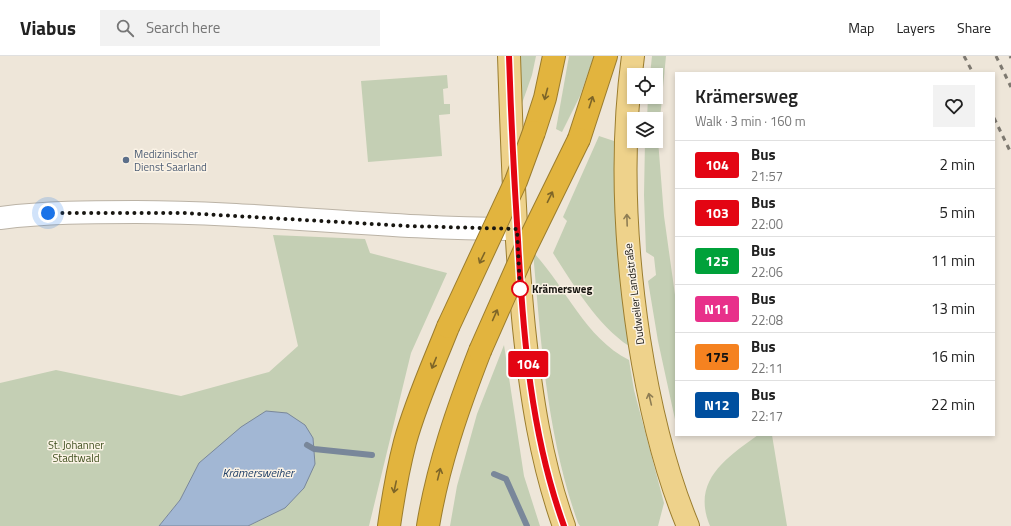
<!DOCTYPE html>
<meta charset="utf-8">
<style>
:root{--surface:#fff;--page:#f2f2f2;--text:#222;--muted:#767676;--line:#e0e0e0}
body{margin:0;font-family:"Titillium Web",sans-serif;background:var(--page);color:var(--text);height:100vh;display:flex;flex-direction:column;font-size:15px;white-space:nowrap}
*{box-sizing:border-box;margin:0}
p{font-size:13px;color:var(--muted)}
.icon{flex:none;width:22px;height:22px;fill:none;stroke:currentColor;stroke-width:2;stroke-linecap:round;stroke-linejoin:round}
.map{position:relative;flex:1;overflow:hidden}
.side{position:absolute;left:675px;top:16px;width:320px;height:364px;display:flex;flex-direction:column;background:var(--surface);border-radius:0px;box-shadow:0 2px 6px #0003}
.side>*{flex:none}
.badge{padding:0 8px;border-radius:3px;font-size:14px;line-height:26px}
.buttons{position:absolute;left:627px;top:12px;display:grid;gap:8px}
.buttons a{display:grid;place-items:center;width:36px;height:36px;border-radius:0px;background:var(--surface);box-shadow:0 2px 6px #0003;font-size:20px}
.you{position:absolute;width:20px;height:20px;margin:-10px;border:3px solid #fff;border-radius:50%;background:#1a73e8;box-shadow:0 0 0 6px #1a73e833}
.map>.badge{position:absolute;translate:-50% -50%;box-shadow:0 0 0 2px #fff}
.round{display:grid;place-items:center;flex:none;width:42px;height:42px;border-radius:0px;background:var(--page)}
.overview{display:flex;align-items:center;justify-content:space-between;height:68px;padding:0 20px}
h1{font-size:19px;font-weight:600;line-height:30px}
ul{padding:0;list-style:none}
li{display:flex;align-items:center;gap:12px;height:48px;padding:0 20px;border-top:1px solid var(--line)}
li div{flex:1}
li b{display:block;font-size:15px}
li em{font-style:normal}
li .badge{min-width:44px;font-weight:700;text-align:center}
header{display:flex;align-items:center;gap:24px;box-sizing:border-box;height:56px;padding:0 20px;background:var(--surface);border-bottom:1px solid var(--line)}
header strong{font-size:19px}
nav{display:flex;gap:22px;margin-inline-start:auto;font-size:14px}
.search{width:280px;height:36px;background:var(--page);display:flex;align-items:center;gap:10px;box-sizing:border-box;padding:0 14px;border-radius:0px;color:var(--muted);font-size:15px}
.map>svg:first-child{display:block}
.green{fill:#c4cfb4}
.water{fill:#a2b7d4;stroke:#79879a}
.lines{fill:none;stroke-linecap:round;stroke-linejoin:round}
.stream{stroke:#79879a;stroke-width:6}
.minor-casing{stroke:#bbb3a6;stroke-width:24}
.major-casing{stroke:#9b7d2e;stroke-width:24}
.highway-casing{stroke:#9b7d2e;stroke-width:24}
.minor{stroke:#fff;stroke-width:22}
.major{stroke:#eed28b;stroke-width:22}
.highway{stroke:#e2b43e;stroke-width:22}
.rail{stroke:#7e7970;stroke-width:3;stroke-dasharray:5 5;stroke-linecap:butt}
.highway-bridge-casing{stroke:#9b7d2e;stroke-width:24;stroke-linecap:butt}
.highway-bridge{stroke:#e2b43e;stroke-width:22}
.oneway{stroke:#7d6528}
.oneway2{stroke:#8e7d54}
.line-casing{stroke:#fff;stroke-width:9}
.line{stroke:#e30513;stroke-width:6}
.walk{stroke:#181611;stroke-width:4;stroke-dasharray:0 7.2}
.service-dot{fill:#5c6f8a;stroke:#fbf3e6;stroke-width:1.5}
.stop-dot{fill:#fff;stroke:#e30513;stroke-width:2}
.labels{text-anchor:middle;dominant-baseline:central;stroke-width:3;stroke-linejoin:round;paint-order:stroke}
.service-label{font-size:11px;fill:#4e5e75;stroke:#fbf3e6;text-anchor:start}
.stop-label{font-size:11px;font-weight:bold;fill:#181611;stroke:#fbf3e6;text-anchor:start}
.street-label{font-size:11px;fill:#181611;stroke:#fbf3e6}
.park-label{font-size:11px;fill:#3d4d1b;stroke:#fbf3e6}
.water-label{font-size:12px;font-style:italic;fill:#24436a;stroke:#fbf3e6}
</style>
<header>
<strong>Viabus</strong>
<div class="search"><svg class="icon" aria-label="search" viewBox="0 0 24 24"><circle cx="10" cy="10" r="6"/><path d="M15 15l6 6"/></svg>Search here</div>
<nav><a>Map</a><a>Layers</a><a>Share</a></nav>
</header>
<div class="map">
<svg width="1011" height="470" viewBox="0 0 1011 470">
<rect width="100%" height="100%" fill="#eee6d9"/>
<g class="green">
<polygon points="516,0 536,0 532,19 519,56"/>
<polygon points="569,0 594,0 580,40 562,76 556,73"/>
<polygon points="652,0 666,0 658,84 664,160 676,246 676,368 658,285 648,225 656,219 654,201 646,196 644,139 645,85 656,85 656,63 647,63 648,41 656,41 656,19 650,19"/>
<polygon points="447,19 448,32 443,33 444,48 450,48 450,58 439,59 442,100 368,106 361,25"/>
<path d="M 599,80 L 614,85 C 613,154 619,221 629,290 C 597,269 573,228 553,197 L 567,165 L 563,161 Z"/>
<polygon points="273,179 365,183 370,197 447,217 411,297 369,470 248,470 285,452 315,408 313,382 220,391 199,407 180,444 159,470 0,470 0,327 56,314 181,340 269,316 298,290"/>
<path d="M 533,196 C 566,231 584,281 629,304 L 634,334 L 664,447 L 658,470 L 580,470 L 578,467 C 547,380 541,287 533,196 Z"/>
<polygon points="504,289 524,420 540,470 450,470 457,430 477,358"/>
<path d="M 758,379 L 772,379 L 787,470 L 710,470 C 691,425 726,402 758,379 Z"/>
</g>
<polygon class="water" points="266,355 287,357 305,369 313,382 315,408 304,432 285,452 248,470 159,470 180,444 199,407 241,371"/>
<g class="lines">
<g class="stream">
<polyline points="307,389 314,393 372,399"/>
<polyline points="494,418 506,423 527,470"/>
</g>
<g class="minor-casing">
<path id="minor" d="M 0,162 C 47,156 89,156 136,156 C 262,156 386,173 512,173"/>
</g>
<g class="major-casing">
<g id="major">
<path d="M 509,0 C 512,91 515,182 524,272 C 531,339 541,406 564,470"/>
<path d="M 633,0 C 620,94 625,190 639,283 C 649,347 663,410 688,470"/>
</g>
</g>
<g class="highway-casing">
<g id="highway">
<polyline points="534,76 545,42 554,0"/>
<polyline points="579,83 606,0"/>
<path d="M 389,470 C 393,442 398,413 405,386 C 416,346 433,309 448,271"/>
<path d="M 428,470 C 438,409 458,352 480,295"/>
</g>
</g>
<use href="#minor" class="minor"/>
<use href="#major" class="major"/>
<use href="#highway" class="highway"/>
<g class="rail">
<polyline points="964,0 973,17"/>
<polyline points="996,0 1011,31"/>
<polyline points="1010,0 1011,2"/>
<polyline points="994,62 1011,97"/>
</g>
<g class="highway-bridge-casing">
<g id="highway-bridge">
<polyline points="448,271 516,125 534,76"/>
<polyline points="480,295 526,191 579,83"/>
</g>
</g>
<use href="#highway-bridge" class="highway-bridge"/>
</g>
<defs><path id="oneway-shaft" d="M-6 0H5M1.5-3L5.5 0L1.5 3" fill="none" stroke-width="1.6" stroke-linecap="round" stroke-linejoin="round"/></defs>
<g class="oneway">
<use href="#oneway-shaft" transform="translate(546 38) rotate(105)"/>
<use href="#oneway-shaft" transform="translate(591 46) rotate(-72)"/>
<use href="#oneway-shaft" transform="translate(550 141) rotate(-64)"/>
<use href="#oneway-shaft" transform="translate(482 202) rotate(116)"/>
<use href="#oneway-shaft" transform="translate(495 259) rotate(-66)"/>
<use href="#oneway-shaft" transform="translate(434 307) rotate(112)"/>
<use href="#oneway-shaft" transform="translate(439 418) rotate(-76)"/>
<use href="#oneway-shaft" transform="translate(395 431) rotate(102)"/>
</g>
<g class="oneway2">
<use href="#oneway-shaft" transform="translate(627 164) rotate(-92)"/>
<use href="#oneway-shaft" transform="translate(650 343) rotate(-103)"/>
</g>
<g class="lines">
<g class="line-casing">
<path id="line" d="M 509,0 C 511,61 514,123 518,184 C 523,280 531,379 564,470"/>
</g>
<use href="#line" class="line"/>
<polyline class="walk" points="48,157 184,157 408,170 517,173 520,233"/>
</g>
<circle class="service-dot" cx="126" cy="104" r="4"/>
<circle class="stop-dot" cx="520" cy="233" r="8"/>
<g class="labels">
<g class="service-label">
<text x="134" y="98">Medizinischer<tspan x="134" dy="13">Dienst Saarland</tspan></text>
</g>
<g class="stop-label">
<text x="532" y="233">Krämersweg</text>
</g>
<g class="street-label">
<text transform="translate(634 238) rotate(-97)">Dudweiler Landstraße</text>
</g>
<g class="park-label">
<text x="76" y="389">St. Johanner<tspan x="76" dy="13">Stadtwald</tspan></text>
</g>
<g class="water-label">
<text x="258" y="416">Krämersweiher</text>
</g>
</g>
</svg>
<div class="buttons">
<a><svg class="icon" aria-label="locate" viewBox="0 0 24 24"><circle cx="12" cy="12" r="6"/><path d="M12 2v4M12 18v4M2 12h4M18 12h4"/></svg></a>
<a><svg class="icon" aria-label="layers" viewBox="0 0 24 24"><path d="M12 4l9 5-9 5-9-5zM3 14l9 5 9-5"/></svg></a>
</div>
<div class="you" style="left:48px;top:157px"></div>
<b class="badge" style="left:528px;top:308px;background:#e30513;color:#fff">104</b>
<section class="side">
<div class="overview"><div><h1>Krämersweg</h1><p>Walk · 3 min · 160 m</p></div><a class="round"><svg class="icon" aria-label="heart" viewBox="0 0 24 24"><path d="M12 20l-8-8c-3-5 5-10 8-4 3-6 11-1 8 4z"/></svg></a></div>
<ul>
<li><span class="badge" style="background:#e30513;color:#fff">104</span><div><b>Bus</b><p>21:57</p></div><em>2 min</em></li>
<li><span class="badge" style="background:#e30513;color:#fff">103</span><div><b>Bus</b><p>22:00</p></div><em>5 min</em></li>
<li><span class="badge" style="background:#00a13a;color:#fff">125</span><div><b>Bus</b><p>22:06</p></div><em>11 min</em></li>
<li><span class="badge" style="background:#e8308a;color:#fff">N11</span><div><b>Bus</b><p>22:08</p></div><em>13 min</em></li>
<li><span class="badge" style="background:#f58220;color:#111">175</span><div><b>Bus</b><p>22:11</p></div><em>16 min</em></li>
<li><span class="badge" style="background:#004f9f;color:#fff">N12</span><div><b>Bus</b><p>22:17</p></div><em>22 min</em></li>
</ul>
</section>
</div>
